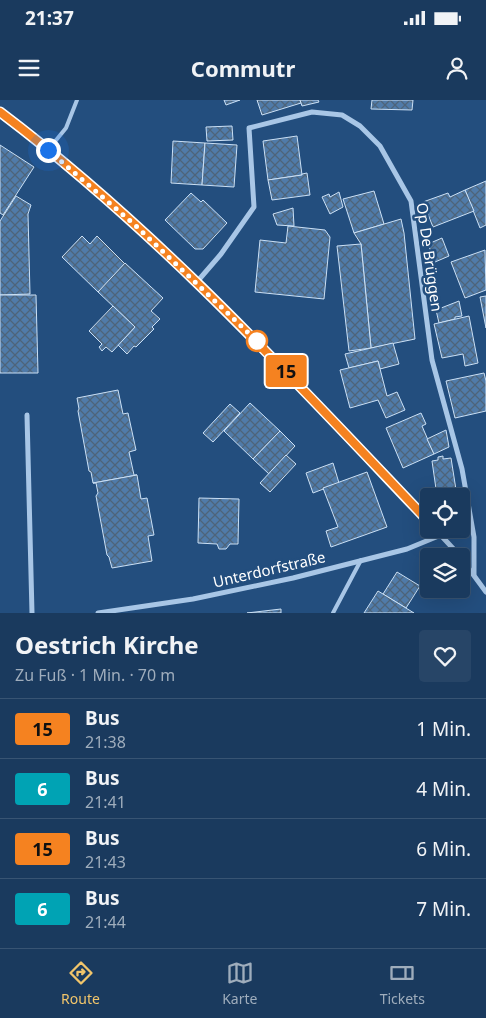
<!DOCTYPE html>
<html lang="de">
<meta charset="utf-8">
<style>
:root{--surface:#1a3a5e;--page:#274567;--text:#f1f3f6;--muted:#9fadbc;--line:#385473;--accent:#f1c56b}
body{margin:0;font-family:"Noto Sans",sans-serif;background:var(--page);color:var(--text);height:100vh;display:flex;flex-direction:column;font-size:19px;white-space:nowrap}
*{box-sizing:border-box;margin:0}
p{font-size:16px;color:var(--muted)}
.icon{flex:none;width:28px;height:28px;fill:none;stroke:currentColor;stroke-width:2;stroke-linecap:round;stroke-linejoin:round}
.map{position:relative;height:513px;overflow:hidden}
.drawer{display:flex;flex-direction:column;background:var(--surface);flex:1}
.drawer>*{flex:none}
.badge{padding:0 10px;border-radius:4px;font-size:18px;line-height:32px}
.buttons{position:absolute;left:420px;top:388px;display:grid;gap:10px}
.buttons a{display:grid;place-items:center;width:50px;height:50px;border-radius:5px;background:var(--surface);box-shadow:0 5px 20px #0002,0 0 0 1px var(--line);font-size:25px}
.you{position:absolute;width:25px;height:25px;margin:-12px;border:4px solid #fff;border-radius:50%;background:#1a73e8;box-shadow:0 0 0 8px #1a73e833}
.map>.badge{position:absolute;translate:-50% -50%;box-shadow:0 0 0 2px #fff}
.round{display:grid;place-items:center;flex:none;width:52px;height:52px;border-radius:5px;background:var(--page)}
.headline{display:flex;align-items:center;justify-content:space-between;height:85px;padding:0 15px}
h1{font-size:24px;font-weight:700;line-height:38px}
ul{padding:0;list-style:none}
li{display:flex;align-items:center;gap:15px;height:60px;padding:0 15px;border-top:1px solid var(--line)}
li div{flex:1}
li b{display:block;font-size:19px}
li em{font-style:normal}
li .badge{min-width:55px;font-weight:700;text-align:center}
.status{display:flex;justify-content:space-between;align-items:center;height:35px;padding:0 25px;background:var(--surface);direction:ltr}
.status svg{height:14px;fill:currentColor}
header{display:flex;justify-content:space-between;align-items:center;height:65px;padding:0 15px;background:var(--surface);font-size:22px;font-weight:700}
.menu{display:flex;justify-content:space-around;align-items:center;height:70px;border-top:1px solid var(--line);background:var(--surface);font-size:14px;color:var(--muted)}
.menu a{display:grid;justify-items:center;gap:2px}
.menu .selected{color:var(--accent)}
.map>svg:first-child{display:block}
.building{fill:url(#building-cross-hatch);stroke:#cbe0f5}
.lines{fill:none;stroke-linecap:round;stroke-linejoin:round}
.lane{stroke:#a8c6e6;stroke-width:4}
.street{stroke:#a8c6e6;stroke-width:5}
.line-casing{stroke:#fff;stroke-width:11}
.line{stroke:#f58220;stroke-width:8}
.walk{stroke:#fff;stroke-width:5;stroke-dasharray:0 9}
.stop-dot{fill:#fff;stroke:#f58220;stroke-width:2.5}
.labels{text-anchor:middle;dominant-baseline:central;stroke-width:5;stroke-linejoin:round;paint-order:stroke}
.street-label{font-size:15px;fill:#fff;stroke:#234e7e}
</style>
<div class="status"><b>21:37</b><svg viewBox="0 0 49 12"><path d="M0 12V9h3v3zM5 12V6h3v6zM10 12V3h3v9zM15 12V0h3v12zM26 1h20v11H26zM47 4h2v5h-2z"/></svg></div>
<header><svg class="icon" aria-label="menu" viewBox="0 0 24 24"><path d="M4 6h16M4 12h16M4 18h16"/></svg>Commutr<svg class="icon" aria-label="person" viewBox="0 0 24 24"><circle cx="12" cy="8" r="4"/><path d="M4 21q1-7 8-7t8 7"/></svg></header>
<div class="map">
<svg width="486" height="513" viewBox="0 0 486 513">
<defs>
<pattern id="building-cross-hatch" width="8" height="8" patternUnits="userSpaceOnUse" patternTransform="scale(1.25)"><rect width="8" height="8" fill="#507ba9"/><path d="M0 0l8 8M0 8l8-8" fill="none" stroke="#4e647a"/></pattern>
</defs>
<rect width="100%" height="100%" fill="#234e7e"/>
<g class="building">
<polygon points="224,0 240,0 226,5"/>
<polygon points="257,0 300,0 301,3 262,15"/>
<polygon points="300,0 318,0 319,2 302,6"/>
<polygon points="372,0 413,0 412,10 371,9"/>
<polygon points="232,26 233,40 207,41 206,27"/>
<polygon points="297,36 302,75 268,80 263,41"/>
<polygon points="173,41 205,43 202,85 171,83"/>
<polygon points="205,43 237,45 234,87 202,85"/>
<polygon points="0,45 34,67 3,115 0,113"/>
<polygon points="307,73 310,95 272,100 268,80 302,75 302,74"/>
<polygon points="486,81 486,125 480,128 465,90"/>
<polygon points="465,90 474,111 433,127 423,102 448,93 450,97"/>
<polygon points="374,91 384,124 354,133 343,99"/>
<polygon points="339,92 343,107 330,114 322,97 329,94 330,97"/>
<polygon points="191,93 201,102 203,100 227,123 203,149 195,149 165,120"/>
<polygon points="16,96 31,105 28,114 30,194 0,195 0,121"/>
<polygon points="293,108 294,126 277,125 273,114"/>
<polygon points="401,119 404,133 415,239 371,248 361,144 354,133"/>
<polygon points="288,126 325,130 330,137 324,199 255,192 260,140 286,143"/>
<polygon points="82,136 90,144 97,136 125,164 98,192 62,157"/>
<polygon points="442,138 449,156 435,162 428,144"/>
<polygon points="361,144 371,248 349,251 337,146"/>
<polygon points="485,150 486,190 465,198 451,162"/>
<polygon points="125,163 163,198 151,211 160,219 152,227 154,229 136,247 134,246 127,254 118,245 135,227 98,192"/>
<polygon points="0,195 36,195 38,273 0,273"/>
<polygon points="486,196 486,228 480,197"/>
<polygon points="459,201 462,216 455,217 455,219 439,223 436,210"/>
<polygon points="113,206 135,227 112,252 106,247 102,251 99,247 102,244 89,231"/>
<polygon points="469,216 478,263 465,266 463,254 442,258 434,224"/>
<polygon points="393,243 399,264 380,269 378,261 349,268 345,254"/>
<polygon points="378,261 387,296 397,292 405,310 386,318 378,300 350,308 340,270"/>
<polygon points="484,273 486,281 486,311 455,318 446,281"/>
<polygon points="118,290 123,314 128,313 136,350 129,352 134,375 137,375 93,383 91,372 89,371 78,311 79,309 77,298"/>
<polygon points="250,303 280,331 253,359 224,331"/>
<polygon points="230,304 240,313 213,342 203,333"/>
<polygon points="421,313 426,324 422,326 434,354 403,368 386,328"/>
<polygon points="446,330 449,347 434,354 427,339"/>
<polygon points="280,331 295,346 269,374 253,359"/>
<polygon points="286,355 296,364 270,392 260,383"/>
<polygon points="443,356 443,359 451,358 457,396 437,396 432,361 438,360 438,357"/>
<polygon points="333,363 339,383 313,393 306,373"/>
<polygon points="367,372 387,427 331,447 326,431 338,427 323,388"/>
<polygon points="137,375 141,399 147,398 154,435 148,436 152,461 112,468 109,457 107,455 96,396 98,393 96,383 93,383"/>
<polygon points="199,398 239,399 238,444 230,444 226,449 219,449 217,444 198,443"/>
<polygon points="397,472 420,486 406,508 383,494"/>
<polygon points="378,491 383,494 414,513 364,513"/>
<polygon points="281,509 281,513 247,513"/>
</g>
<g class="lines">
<g class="lane">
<polyline points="48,50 66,28 77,0"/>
<polyline points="333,513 361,460"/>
</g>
<g class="street">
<path d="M 0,12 C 158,131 293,279 429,422"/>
<polyline points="196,183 221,154 254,107 249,28 312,12 342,15 360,26 380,46 411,101 432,260 462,369 474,437 474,474"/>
<polyline points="27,315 32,513"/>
<polyline points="435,429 460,456"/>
<polyline points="461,458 486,492"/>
<polyline points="98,513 193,499 293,478 407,449 441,435"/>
</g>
</g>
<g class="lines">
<g class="line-casing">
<path id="line" d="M 0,12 C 158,131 293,279 429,422"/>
</g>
<use href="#line" class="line"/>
<polyline class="walk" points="48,50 136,126 258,242 257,241"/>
</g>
<circle class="stop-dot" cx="257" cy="241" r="10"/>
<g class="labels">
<g class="street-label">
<text transform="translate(430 157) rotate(82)">Op De Brüggen</text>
<text transform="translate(269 469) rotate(-13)">Unterdorfstraße</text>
</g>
</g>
</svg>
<div class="buttons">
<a><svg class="icon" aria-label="locate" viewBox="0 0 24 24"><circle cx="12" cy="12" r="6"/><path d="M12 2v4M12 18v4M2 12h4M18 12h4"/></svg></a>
<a><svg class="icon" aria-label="layers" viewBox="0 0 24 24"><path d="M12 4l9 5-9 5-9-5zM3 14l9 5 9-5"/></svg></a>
</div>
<div class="you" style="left:48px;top:50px"></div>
<b class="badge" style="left:286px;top:271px;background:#f58220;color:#111">15</b>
</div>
<section class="drawer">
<div class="headline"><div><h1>Oestrich Kirche</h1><p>Zu Fuß · 1 Min. · 70 m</p></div><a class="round"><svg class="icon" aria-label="heart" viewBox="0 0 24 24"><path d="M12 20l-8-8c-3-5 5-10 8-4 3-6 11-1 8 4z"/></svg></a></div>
<ul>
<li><span class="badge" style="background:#f58220;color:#111">15</span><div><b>Bus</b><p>21:38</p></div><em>1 Min.</em></li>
<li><span class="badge" style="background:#00a3b4;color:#fff">6</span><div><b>Bus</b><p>21:41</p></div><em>4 Min.</em></li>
<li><span class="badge" style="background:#f58220;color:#111">15</span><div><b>Bus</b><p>21:43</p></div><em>6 Min.</em></li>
<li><span class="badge" style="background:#00a3b4;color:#fff">6</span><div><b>Bus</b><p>21:44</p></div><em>7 Min.</em></li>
</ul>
</section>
<nav class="menu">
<a class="selected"><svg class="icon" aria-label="directions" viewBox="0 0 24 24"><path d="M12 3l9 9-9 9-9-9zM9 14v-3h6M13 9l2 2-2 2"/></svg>Route</a>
<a><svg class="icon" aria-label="map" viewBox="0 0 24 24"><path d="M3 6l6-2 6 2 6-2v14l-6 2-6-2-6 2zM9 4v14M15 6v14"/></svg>Karte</a>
<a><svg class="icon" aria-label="tickets" viewBox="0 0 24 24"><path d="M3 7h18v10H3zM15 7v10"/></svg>Tickets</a>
</nav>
